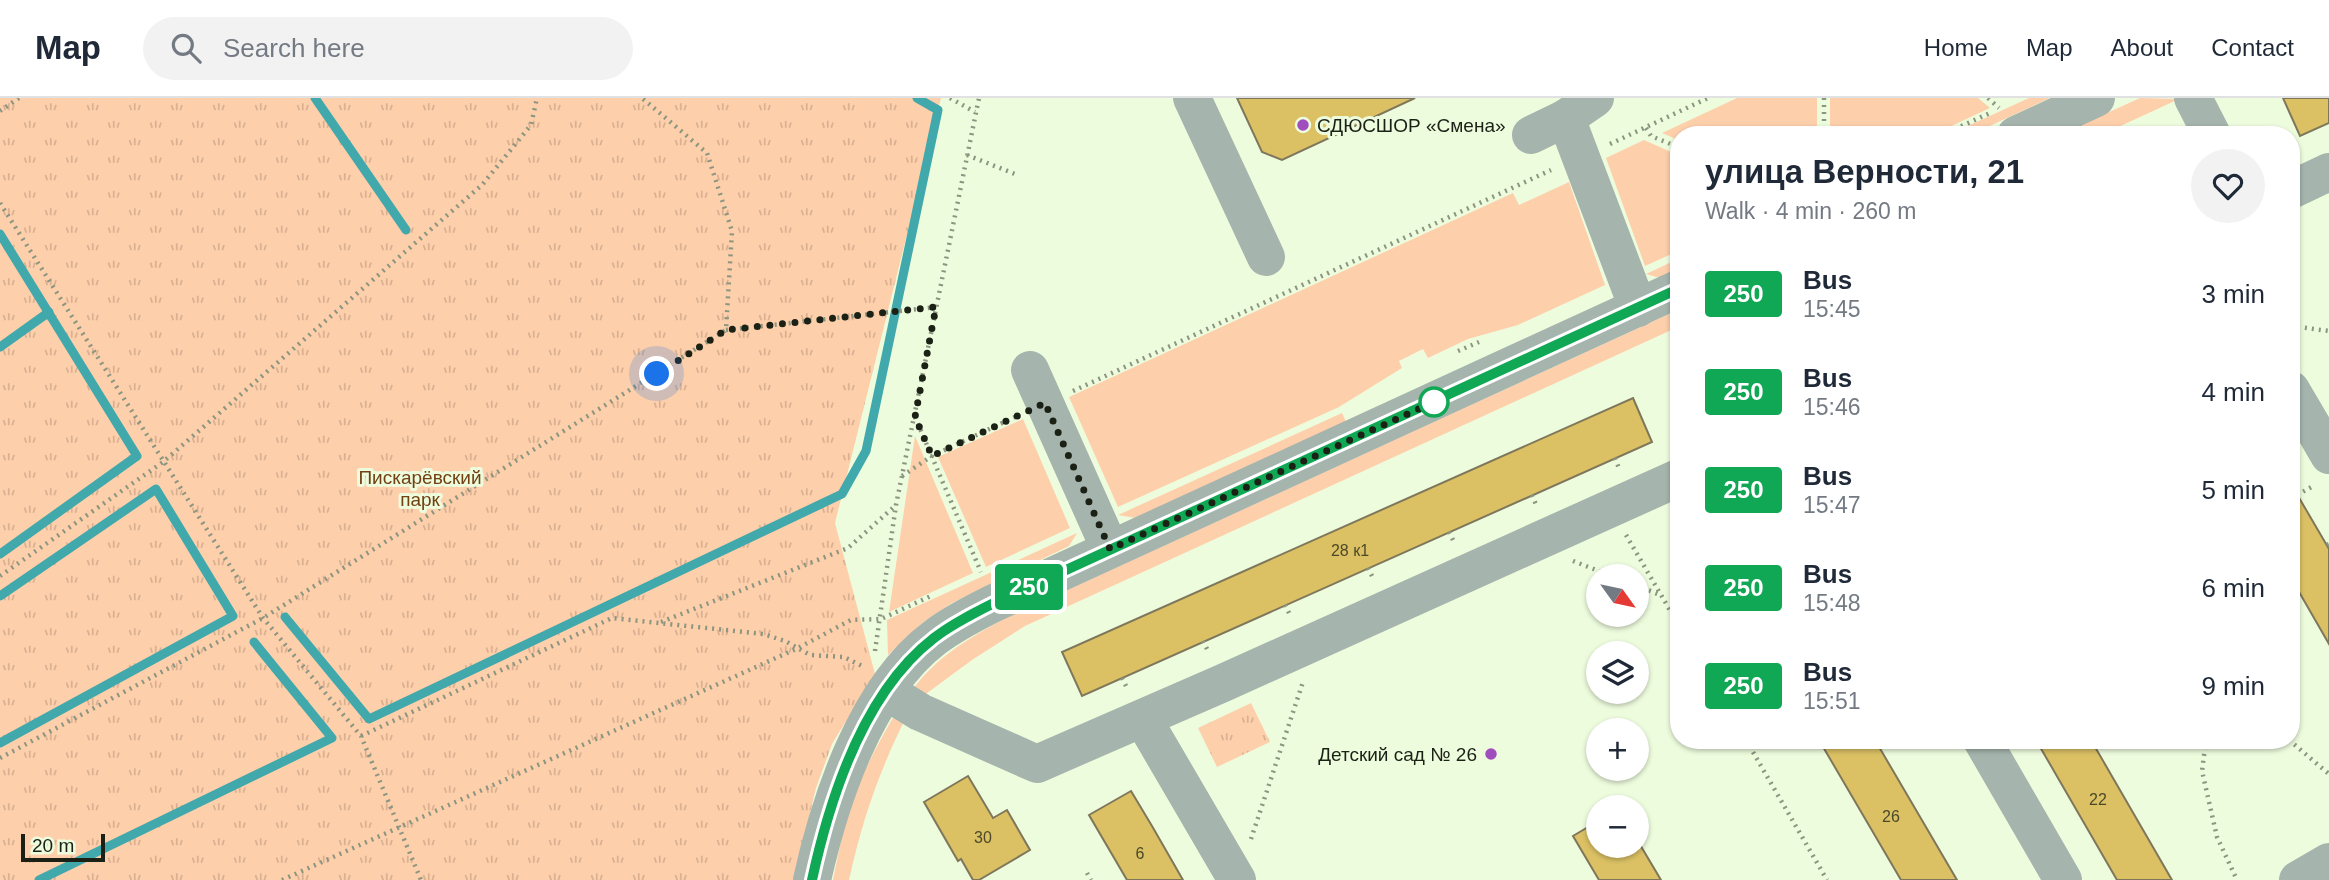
<!DOCTYPE html>
<meta charset="utf-8">
<style>
:root{--surface:#fff;--page:#f2f2f3;--text:#1f2937;--muted:#747a83;--line:#e0e1e3}
body{margin:0;font-family:Arial,sans-serif;background:var(--page);color:var(--text);height:100vh;display:flex;flex-direction:column;font-size:26px;white-space:nowrap}
*{box-sizing:border-box;margin:0}
p{font-size:23px;color:var(--muted)}
.icon{flex:none;width:38px;height:38px;fill:none;stroke:currentColor;stroke-width:2;stroke-linecap:round;stroke-linejoin:round}
.map{position:relative;flex:1;overflow:hidden}
.side{position:absolute;left:1670px;top:28px;width:630px;height:623px;display:flex;flex-direction:column;background:var(--surface);border-radius:28px;box-shadow:0 2px 5px #0004}
.side>*{flex:none}
.badge{padding:0 14px;border-radius:5px;font-size:24px;line-height:46px}
.needle{width:46px;rotate:123deg}
.tools{position:absolute;left:1586px;top:466px;display:grid;gap:14px}
.tools a{display:grid;place-items:center;width:63px;height:63px;border-radius:50%;background:var(--surface);box-shadow:0 2px 5px #0004;font-size:35px}
.scale{position:absolute;left:21px;bottom:18px;width:84px;box-sizing:border-box;padding-left:7px;border:4px solid #1c2116;border-top:0;font-size:19px;line-height:24px;white-space:nowrap;color:#1c2116;-webkit-text-stroke:5px #eefcde;paint-order:stroke}
.you{position:absolute;width:35px;height:35px;margin:-18px;border:5px solid #fff;border-radius:50%;background:#1a73e8;box-shadow:0 0 0 10px #1a73e833}
.map>.badge{position:absolute;translate:-50% -50%;box-shadow:0 0 0 4px #fff}
.round{display:grid;place-items:center;flex:none;width:74px;height:74px;border-radius:37px;background:var(--page)}
.head{display:flex;align-items:center;justify-content:space-between;height:119px;padding:0 35px}
h1{font-size:33px;font-weight:700;line-height:52px}
ul{padding:0;list-style:none}
li{display:flex;align-items:center;gap:21px;height:98px;padding:0 35px}
li div{flex:1}
li b{display:block;font-size:26px}
li em{font-style:normal}
li .badge{min-width:77px;font-weight:700;text-align:center}
header{display:flex;align-items:center;gap:42px;box-sizing:border-box;height:98px;padding:0 35px;background:var(--surface);border-bottom:2px solid var(--line)}
header strong{font-size:33px}
nav{display:flex;gap:38px;margin-inline-start:auto;font-size:24px}
.search{width:490px;height:63px;background:var(--page);display:flex;align-items:center;gap:18px;box-sizing:border-box;padding:0 24px;border-radius:38px;color:var(--muted);font-size:26px}
.map>svg:first-child{display:block}
.green{fill:#fecfab}
.park{fill:url(#park-tufts)}
.lines{fill:none;stroke-linecap:round;stroke-linejoin:round}
.stream{stroke:#41a8ab;stroke-width:9}
.building{fill:#dbc164;stroke:#7f775b;stroke-width:2}
.path{stroke:#8b9580;stroke-width:4.5;stroke-dasharray:2 5;stroke-linecap:butt}
.minor{stroke:#a5b4ac;stroke-width:38}
.line-casing{stroke:#fff;stroke-width:16}
.line{stroke:#10a855;stroke-width:10}
.walk{stroke:#1c2116;stroke-width:7;stroke-dasharray:0 12.6}
.poi-dot{fill:#a04ebd;stroke:#eefcde;stroke-width:2.5}
.stop-dot{fill:#fff;stroke:#10a855;stroke-width:3.5}
.labels{text-anchor:middle;dominant-baseline:central;stroke-width:6;stroke-linejoin:round;paint-order:stroke}
.number-label{font-size:16px;fill:#4c492a}
.poi-label{font-size:19px;fill:#1c2116;stroke:#eefcde;text-anchor:start}
.park-label{font-size:19px;fill:#714113;stroke:#eefcde}
</style>
<header>
<strong>Map</strong>
<div class="search"><svg class="icon" aria-label="search" viewBox="0 0 24 24"><circle cx="10" cy="10" r="6"/><path d="M15 15l6 6"/></svg>Search here</div>
<nav><a>Home</a><a>Map</a><a>About</a><a>Contact</a></nav>
</header>
<div class="map">
<svg width="2329" height="782" viewBox="0 0 2329 782">
<defs>
<pattern id="park-tufts" width="24" height="20" patternUnits="userSpaceOnUse" patternTransform="scale(1.75)"><rect width="24" height="20" fill="#fecfab"/><path d="M3 7l-1-3M5 7V3M7 7l1-3M15 17l-1-3M17 17v-4M19 17l1-3" fill="none" stroke="#d9b192"/></pattern>
</defs>
<rect width="100%" height="100%" fill="#eefcde"/>
<g class="green">
<polygon points="1737,0 1817,0 1817,37 1678,37 1678,42 1662,35"/>
<polygon points="1830,0 1978,0 1990,10 1932,37 1830,37"/>
<polygon points="2029,0 2050,0 1970,37 1948,37"/>
<polygon points="2140,0 2179,1 2101,37 2065,37 2074,30"/>
<polygon points="1644,42 1678,57 1678,153 1645,168 1606,60"/>
<polygon points="1569,84 1605,187 1518,227 1468,241 1428,260 1423,251 1399,263 1402,270 1339,309 1118,409 1069,299 1513,95 1519,107"/>
<polygon points="1678,161 1678,171 1660,180 1646,176"/>
<path d="M 1678,212 L 1678,229 L 1025,528 L 972,562 L 919,601 L 910,595 C 936,559 966,542 1004,521 Z"/>
<polygon points="1342,315 1346,324 1135,420 1118,417"/>
<polygon points="1023,321 1070,430 986,469 938,359"/>
<polygon points="915,338 973,475 889,514"/>
<polygon points="1077,435 1069,448 952,505 922,525 888,557 887,522"/>
<path d="M 897,613 L 907,617 C 879,674 863,719 849,782 L 833,782 C 839,753 844,724 855,697 C 866,667 881,640 897,613 Z"/>
</g>
<g class="park">
<polygon points="0,0 941,0 835,425 875,576 832,646 816,690 794,782 0,782"/>
<polygon points="1251,605 1270,644 1217,669 1198,630"/>
</g>
<g class="lines">
<g class="stream">
<polyline points="315,0 406,132"/>
<polyline points="0,136 137,358 0,456"/>
<polyline points="0,249 49,214"/>
<polyline points="0,498 156,391 233,518 0,645"/>
<polyline points="285,519 369,621 842,396 866,353 938,12 917,0"/>
<polyline points="39,782 332,640 254,544"/>
</g>
</g>
<g class="building">
<polygon points="1237,0 1415,0 1282,62 1262,54"/>
<polygon points="2283,0 2329,0 2329,25 2300,38"/>
<polygon points="1633,300 1652,344 1082,598 1062,554"/>
<polygon points="2291,386 2329,451 2329,546 2291,480"/>
<polygon points="1819,642 1875,642 1957,782 1901,782"/>
<polygon points="2036,642 2091,642 2172,782 2117,782"/>
<polygon points="968,678 993,720 1007,712 1030,752 979,782 973,782 961,761 958,763 924,704"/>
<polygon points="1131,693 1152,728 1183,782 1127,782 1089,717"/>
<polygon points="1598,723 1598,747 1636,747 1636,740 1661,782 1599,782 1573,738"/>
</g>
<g class="lines">
<g class="path">
<polyline points="950,0 975,14"/>
<polyline points="1824,0 1824,37"/>
<polyline points="1988,0 1999,10"/>
<polyline points="0,13 19,0"/>
<polyline points="1646,30 1651,38 1678,49"/>
<polyline points="1942,37 1990,15"/>
<polyline points="1610,46 1708,0"/>
<polyline points="967,57 1015,76"/>
<polyline points="0,105 263,520 361,638 421,782"/>
<polyline points="2291,228 2329,233"/>
<polyline points="726,232 936,209"/>
<polyline points="1677,240 1678,242"/>
<polyline points="1458,253 1479,244"/>
<polyline points="1073,293 1551,72"/>
<polyline points="915,319 981,474"/>
<polyline points="1615,360 1620,373"/>
<polyline points="902,378 932,358 1017,318"/>
<polyline points="1532,397 1537,409"/>
<polyline points="2297,397 2315,387"/>
<polyline points="1449,434 1455,446"/>
<polyline points="1626,437 1678,526"/>
<polyline points="2327,447 2329,446"/>
<polyline points="1573,463 1612,478"/>
<polyline points="1368,470 1374,482"/>
<polyline points="0,478 163,364 482,87 531,27 537,0"/>
<polyline points="1636,487 1660,497"/>
<polyline points="1285,507 1291,519"/>
<polyline points="661,524 848,450 895,408"/>
<polyline points="1203,543 1209,555"/>
<polyline points="875,553 896,407 979,0"/>
<polyline points="1122,580 1128,592"/>
<polyline points="361,638 612,520 763,536 785,543 810,557 844,559 864,569"/>
<polyline points="1746,642 1827,782"/>
<polyline points="2206,642 2202,673 2217,739 2237,782"/>
<polyline points="2289,642 2329,676"/>
<polyline points="0,660 263,520 726,232 732,133 707,55 642,0"/>
<polyline points="1251,741 1303,584"/>
<polyline points="1087,775 1091,782"/>
<polyline points="282,782 796,551 851,522 881,521 933,497"/>
</g>
<g class="minor">
<polyline points="1192,0 1266,159"/>
<polyline points="2193,0 2212,37"/>
<polyline points="1566,20 1595,0"/>
<polyline points="1531,37 1566,20 1638,210"/>
<polyline points="2016,37 2096,0"/>
<polyline points="2291,92 2329,74"/>
<polyline points="1030,272 1110,451"/>
<polyline points="2291,292 2329,357"/>
<polyline points="886,593 920,614 1037,666 1223,585 1678,380"/>
<polyline points="1143,621 1237,782"/>
<polyline points="1982,642 2063,782"/>
<path d="M 812,782 C 830,701 866,592 934,540 C 952,526 974,515 994,505 L 1678,191"/>
<polyline points="2298,782 2329,764"/>
</g>
</g>
<g class="lines">
<g class="line-casing">
<path id="line" d="M 812,782 C 830,699 864,594 934,540 C 952,526 974,515 994,505 L 1678,191"/>
</g>
<use href="#line" class="line"/>
<polyline class="walk" points="657,276 726,232 936,209 915,319 932,358 1045,305 1110,451 1434,304"/>
</g>
<g class="poi-dot">
<circle cx="1303" cy="27" r="7"/>
<circle cx="1491" cy="656" r="7"/>
</g>
<circle class="stop-dot" cx="1434" cy="304" r="14"/>
<g class="labels">
<g class="number-label">
<text x="1350" y="452">28 к1</text>
<text x="2098" y="701">22</text>
<text x="1891" y="718">26</text>
<text x="983" y="739">30</text>
<text x="1140" y="755">6</text>
</g>
<g class="poi-label">
<text x="1317" y="27">СДЮСШОР «Смена»</text>
<text x="1477" y="656" text-anchor="end">Детский сад № 26</text>
</g>
<g class="park-label">
<text x="420" y="379">Пискарёвский<tspan x="420" dy="22">парк</tspan></text>
</g>
</g>
</svg>
<div class="tools">
<a><svg class="needle" viewBox="-14 -14 28 28"><path d="M0-13l5 13h-10z" fill="#e53935"/><path d="M0 13l5-13h-10z" fill="#747a83"/></svg></a>
<a><svg class="icon" aria-label="layers" viewBox="0 0 24 24"><path d="M12 4l9 5-9 5-9-5zM3 14l9 5 9-5"/></svg></a>
<a>+</a>
<a>−</a>
</div>
<div class="scale">20 m</div>
<div class="you" style="left:657px;top:276px"></div>
<b class="badge" style="left:1029px;top:489px;background:#10a855;color:#fff">250</b>
<section class="side">
<div class="head"><div><h1>улица Верности, 21</h1><p>Walk · 4 min · 260 m</p></div><a class="round"><svg class="icon" aria-label="heart" viewBox="0 0 24 24"><path d="M12 20l-8-8c-3-5 5-10 8-4 3-6 11-1 8 4z"/></svg></a></div>
<ul>
<li><span class="badge" style="background:#10a855;color:#fff">250</span><div><b>Bus</b><p>15:45</p></div><em>3 min</em></li>
<li><span class="badge" style="background:#10a855;color:#fff">250</span><div><b>Bus</b><p>15:46</p></div><em>4 min</em></li>
<li><span class="badge" style="background:#10a855;color:#fff">250</span><div><b>Bus</b><p>15:47</p></div><em>5 min</em></li>
<li><span class="badge" style="background:#10a855;color:#fff">250</span><div><b>Bus</b><p>15:48</p></div><em>6 min</em></li>
<li><span class="badge" style="background:#10a855;color:#fff">250</span><div><b>Bus</b><p>15:51</p></div><em>9 min</em></li>
</ul>
</section>
</div>
